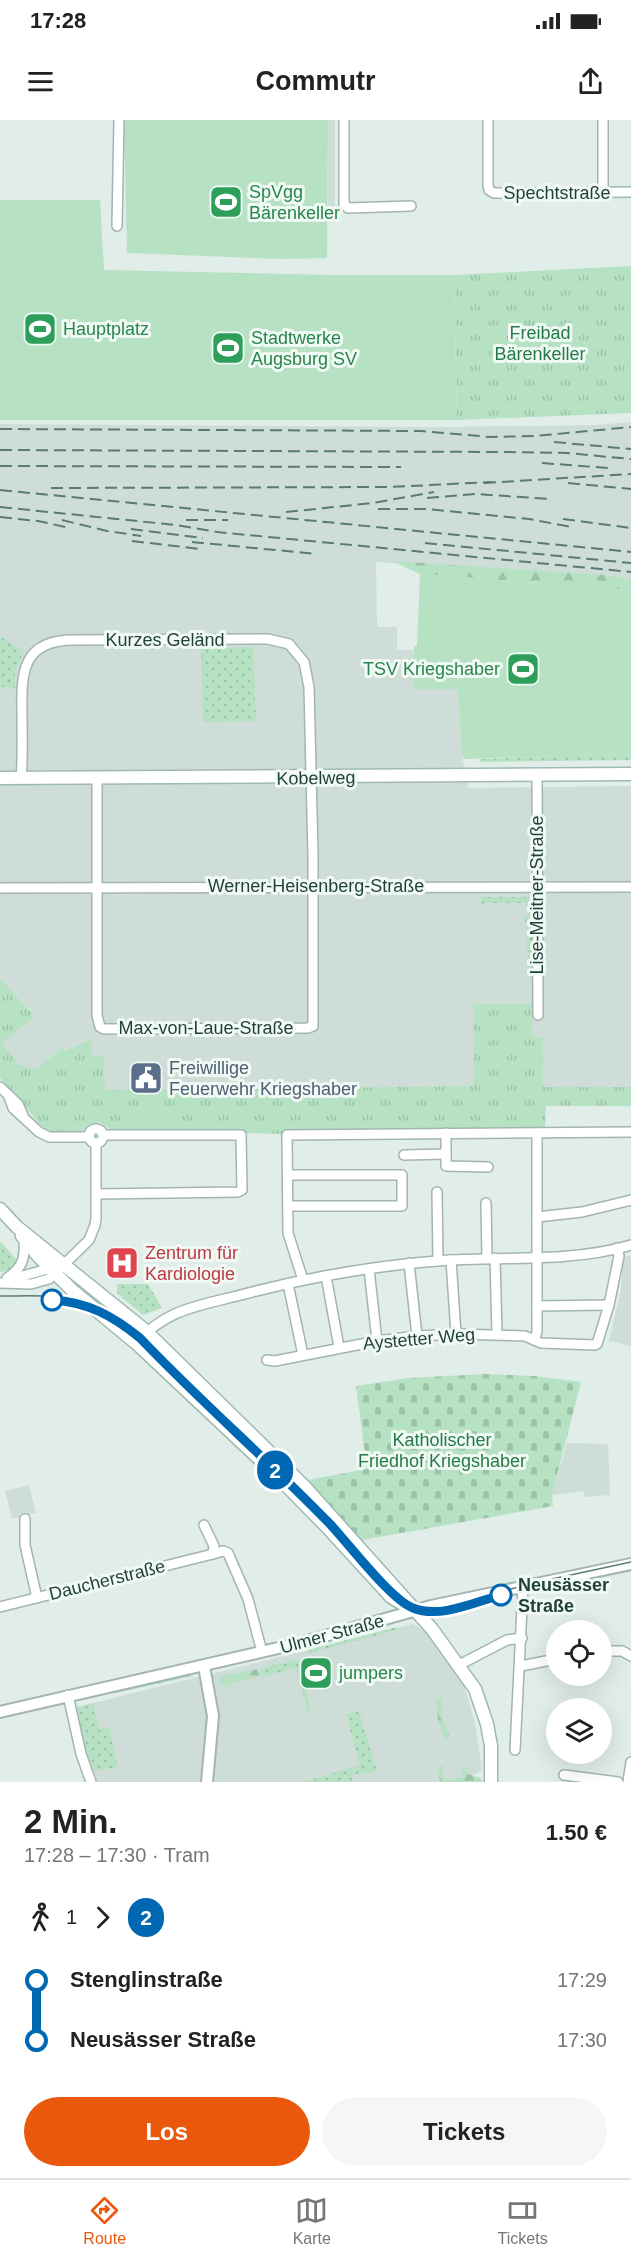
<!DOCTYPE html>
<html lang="de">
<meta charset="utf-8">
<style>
:root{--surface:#fff;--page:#f6f6f6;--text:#222;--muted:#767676;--line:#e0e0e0;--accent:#ea580c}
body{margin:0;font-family:Arial,sans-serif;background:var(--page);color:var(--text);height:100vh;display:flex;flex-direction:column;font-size:22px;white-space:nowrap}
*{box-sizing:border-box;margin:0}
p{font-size:20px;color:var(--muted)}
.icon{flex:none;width:33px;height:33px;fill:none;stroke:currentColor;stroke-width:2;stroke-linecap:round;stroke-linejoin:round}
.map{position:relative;height:1662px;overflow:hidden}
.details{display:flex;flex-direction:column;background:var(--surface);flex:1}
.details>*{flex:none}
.badge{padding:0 12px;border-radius:20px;font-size:21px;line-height:39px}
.controls{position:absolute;left:546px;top:1500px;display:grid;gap:12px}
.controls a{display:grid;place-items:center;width:66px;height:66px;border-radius:50%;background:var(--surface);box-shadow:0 6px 24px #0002;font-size:30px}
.map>.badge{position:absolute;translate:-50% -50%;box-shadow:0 0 0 3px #fff}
.legs{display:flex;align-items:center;gap:9px;height:66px;padding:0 24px;font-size:20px}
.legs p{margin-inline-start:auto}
.head{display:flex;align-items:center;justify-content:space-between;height:102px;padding:0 24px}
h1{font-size:33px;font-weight:700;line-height:45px}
.action{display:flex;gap:12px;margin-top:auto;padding:12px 24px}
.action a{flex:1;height:69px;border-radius:36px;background:var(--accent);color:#fff;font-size:24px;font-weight:700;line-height:69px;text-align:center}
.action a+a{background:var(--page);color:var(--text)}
ul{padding:0 24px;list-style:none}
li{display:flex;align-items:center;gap:21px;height:60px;font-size:22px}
li i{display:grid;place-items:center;width:9px;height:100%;margin:0 8px;background:currentColor}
li i::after{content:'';width:15px;height:15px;margin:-8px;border:4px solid;border-radius:50%;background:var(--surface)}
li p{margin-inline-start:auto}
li:first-child i{background:linear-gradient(#0000 50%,currentColor 0)}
li:last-child i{background:linear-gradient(currentColor 50%,#0000 0)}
.status{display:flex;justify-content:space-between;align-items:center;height:42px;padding:0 30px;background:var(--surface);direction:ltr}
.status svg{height:16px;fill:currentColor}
header{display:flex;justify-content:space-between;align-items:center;height:78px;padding:0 24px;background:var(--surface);font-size:27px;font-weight:700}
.menu{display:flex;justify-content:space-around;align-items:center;height:84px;border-top:2px solid var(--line);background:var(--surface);font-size:16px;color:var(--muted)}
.menu a{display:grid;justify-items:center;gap:3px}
.menu .selected{color:var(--accent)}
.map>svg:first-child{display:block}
.built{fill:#ceddd7}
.grass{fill:url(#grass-dots)}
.forest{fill:url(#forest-firs)}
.cemetery{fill:url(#cemetery-stones)}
.park{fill:url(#park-tufts)}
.pitch{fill:#b6e1c3}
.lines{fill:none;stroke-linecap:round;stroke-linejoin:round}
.minor-casing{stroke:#a2b5b0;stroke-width:12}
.tertiary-casing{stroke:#a2b5b0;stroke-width:14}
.secondary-casing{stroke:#9dbab1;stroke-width:15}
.minor{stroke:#fff;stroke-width:9}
.tertiary{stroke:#fff;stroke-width:10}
.secondary{stroke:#fff;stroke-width:12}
.tram{stroke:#597b73;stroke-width:1.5}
.rail{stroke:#597b73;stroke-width:2;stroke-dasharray:12 6;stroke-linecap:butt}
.line-1-casing{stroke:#fff;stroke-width:14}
.line-1{stroke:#0068b3;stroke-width:9}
.stop-1-dot{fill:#fff;stroke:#0068b3;stroke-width:3}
.labels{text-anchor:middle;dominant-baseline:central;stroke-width:6;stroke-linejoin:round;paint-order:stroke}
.leisure-label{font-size:18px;fill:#27864d;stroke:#f1f9f5;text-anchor:start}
.street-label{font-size:18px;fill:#1f3f38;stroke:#f1f9f5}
.park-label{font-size:18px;fill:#247b48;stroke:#f1f9f5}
.service-label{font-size:18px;fill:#4e5e75;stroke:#f1f9f5;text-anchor:start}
.health-label{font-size:18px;fill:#be3a42;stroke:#f1f9f5;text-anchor:start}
.stop-label{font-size:18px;font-weight:bold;fill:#1f3f38;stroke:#f1f9f5;text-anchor:start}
</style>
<div class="status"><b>17:28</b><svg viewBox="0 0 49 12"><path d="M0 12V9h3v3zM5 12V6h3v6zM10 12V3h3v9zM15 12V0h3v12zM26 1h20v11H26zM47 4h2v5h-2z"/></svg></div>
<header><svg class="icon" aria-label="menu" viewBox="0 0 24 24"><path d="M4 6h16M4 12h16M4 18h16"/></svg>Commutr<svg class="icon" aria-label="share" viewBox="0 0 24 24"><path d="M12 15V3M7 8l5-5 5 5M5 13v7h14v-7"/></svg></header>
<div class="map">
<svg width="631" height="1662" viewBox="0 0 631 1662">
<defs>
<pattern id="grass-dots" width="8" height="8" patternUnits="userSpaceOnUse" patternTransform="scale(1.5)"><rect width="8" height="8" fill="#b6e1c3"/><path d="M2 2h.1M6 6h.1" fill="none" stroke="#9cc2a8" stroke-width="1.8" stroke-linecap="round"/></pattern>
<pattern id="forest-firs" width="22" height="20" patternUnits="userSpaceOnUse" patternTransform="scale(1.5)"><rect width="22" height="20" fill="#b6e1c3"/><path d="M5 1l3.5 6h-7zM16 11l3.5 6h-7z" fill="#9cc2a8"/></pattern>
<pattern id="cemetery-stones" width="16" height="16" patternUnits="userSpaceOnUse" patternTransform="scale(1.5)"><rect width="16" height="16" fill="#b6e1c3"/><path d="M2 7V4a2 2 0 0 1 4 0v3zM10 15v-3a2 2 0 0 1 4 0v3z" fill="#9cc2a8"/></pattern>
<pattern id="park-tufts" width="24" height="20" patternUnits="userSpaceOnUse" patternTransform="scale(1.5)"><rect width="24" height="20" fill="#b6e1c3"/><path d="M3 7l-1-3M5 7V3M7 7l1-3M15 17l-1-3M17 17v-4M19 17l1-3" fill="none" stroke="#9cc2a8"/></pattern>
</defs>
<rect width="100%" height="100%" fill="#e0ede8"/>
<g class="built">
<rect x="328" y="0" width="7" height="91"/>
<polygon points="631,302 631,460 606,455 376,442 377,507 397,507 397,530 414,530 415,569 458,568 462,634 468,668 631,666 631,967 543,967 543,917 532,916 474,884 474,966 104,970 104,937 92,936 90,919 64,931 63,927 36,949 19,944 1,923 35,895 0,858 0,304 443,307 596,305"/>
<polygon points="631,1135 631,1226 609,1221 621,1170 623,1138"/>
<polygon points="567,1323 608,1324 610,1375 585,1377 584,1371 552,1375"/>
<polygon points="29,1365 36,1393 12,1399 5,1371"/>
<polygon points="413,1504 428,1514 464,1565 475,1603 482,1651 456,1662 98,1662 85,1627 77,1587"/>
</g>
<g class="grass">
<polygon points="0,516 24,531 15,552 15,568 0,567"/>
<polygon points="253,527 256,601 203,602 201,528"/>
<polygon points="631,634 631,640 479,642 480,639"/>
<polygon points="481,777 532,777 533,852 523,853 523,850 526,851 528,845 526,843 528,833 526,827 528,824 526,823 528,813 526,806 528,804 524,800 524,796 528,796 528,788 526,788 526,783 484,783 482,788"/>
<path d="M 0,1121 L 18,1141 C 13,1148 9,1152 0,1152 Z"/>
<polygon points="117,1164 148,1164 162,1188 143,1195 117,1173"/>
<polygon points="397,1507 397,1510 309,1533 308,1530"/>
<polygon points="297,1539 311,1591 308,1592 296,1548 262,1557 260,1549"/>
<polygon points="186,1555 193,1556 116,1573 115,1570"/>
<polygon points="93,1583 99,1609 109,1607 118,1647 94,1651 85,1627 77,1587"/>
<polygon points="359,1591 377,1651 351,1655 353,1662 304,1662 360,1645 346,1594"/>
</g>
<g class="forest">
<polygon points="392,441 606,455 631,460 631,470 420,454"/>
<polygon points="257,1549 260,1556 231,1563 232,1570 220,1563 219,1557"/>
<polygon points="436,1578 441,1578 443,1599 450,1618 445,1620 438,1600"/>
<polygon points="443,1645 445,1646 442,1652 445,1661 462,1657 462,1649 465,1647 468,1654 481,1658 482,1662 440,1662 438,1648"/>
</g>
<polygon class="cemetery" points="485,1254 535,1256 581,1262 552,1375 553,1386 362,1420 308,1360 367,1349 356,1266 409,1258"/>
<g class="park">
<polygon points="631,146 631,293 457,300 454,155"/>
<path d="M 0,858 L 35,896 L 2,923 L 19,944 L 36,949 L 63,927 L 64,931 L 91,919 L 92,936 L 104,936 L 105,970 L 473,966 L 473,884 L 532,884 L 532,916 L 543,917 L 543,967 L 631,967 L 631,986 L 546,986 L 545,1009 L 286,1010 L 284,1014 L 240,1013 L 239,1009 L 110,1009 L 99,1002 L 88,1005 L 83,1011 C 43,1014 46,1013 23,983 C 16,974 7,966 0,958 Z"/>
</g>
<g class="pitch">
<polygon points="124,0 328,0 327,138 281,139 127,133"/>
<polygon points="0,80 100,80 104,150 333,155 454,155 457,300 0,300"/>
<polygon points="420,454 631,470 631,634 464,639 462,634 458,569 414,569 414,526 417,526"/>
<polygon points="165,993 165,1005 144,1005 144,994"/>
</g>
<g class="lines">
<g class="minor-casing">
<g id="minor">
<polyline points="344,0 344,84 348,88 411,86"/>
<polyline points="488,0 488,65 489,70 494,73 631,72"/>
<polyline points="603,0 603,72"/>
<polyline points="117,106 119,0"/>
<polyline points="537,655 538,895"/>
<path d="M 21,659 C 23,637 22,615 22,593 C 21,551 23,520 74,520 L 268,519 L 289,524 L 304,542 L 309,567 L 313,736 L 313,906 L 308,908 L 104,909 L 100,907 L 97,895 L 97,659"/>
<polyline points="0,768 631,767"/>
<polyline points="0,967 18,984 23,995"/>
<polyline points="9,977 13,988 39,1012 49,1017 90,1017"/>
<circle cx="96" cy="1016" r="7"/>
<polyline points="446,1013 446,1046 488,1047"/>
<polyline points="404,1035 446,1034"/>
<polyline points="288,1055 402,1055 402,1086 288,1086"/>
<polyline points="437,1072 438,1141"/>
<polyline points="97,1074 238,1072 242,1070 241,1015 103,1015"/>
<polyline points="486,1083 487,1138"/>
<polyline points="537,1097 582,1092 631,1080"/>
<polyline points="495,1138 497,1214"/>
<polyline points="451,1140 456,1214"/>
<polyline points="409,1143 417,1216"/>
<polyline points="369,1149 377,1221"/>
<polyline points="326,1156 339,1227"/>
<path d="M 7,1158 C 23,1148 25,1138 24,1120"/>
<polyline points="8,1160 55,1147"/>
<polyline points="303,1160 288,1113 287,1015 631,1012"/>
<polyline points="0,1163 31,1164 49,1159 89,1120 95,1105 96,1098 96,1023"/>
<polyline points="288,1164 303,1235"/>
<polyline points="537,1186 609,1185"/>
<polyline points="534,1220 537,1212 537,1014"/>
<path d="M 136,1223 C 166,1190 196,1186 237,1176 C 307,1157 378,1145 449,1140 C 509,1137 573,1142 631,1125"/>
<polyline points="267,1240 275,1241 377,1221 417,1216 456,1214 525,1216 541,1223 595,1225 597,1224 609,1185 619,1136 617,1128"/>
<polyline points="25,1399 25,1425 37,1478"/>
<polyline points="204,1405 214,1426 213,1434 223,1431 228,1433 248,1479 262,1532"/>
<polyline points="0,1487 213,1434"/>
<polyline points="602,1531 622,1531 631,1536"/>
<polyline points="459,1545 507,1520 522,1518"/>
<polyline points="521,1546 556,1539"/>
<polyline points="68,1575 81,1634 91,1662"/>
<polyline points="515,1630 523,1467"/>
<polyline points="564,1655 618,1662"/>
<polyline points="628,1662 631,1642"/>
</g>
</g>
<g class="tertiary-casing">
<g id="tertiary">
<polyline points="204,1546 213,1596 207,1662"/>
<polyline points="0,1592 300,1523 431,1486 631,1444"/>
</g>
</g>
<g class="secondary-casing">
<g id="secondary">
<polyline points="0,658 631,654"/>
<polyline points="0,1089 17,1107 146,1211 304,1366 432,1509 475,1569 487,1604 491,1626 491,1662"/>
<polyline points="22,1116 38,1136 73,1171 136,1223 270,1349 327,1407 391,1477 409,1488"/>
</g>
</g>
<use href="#minor" class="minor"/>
<use href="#tertiary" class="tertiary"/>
<use href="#secondary" class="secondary"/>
<path class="tram" d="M 0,1176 C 54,1176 83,1172 129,1204 L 333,1401 L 397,1474 L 408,1483 L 416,1486 L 440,1487 L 538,1462 L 631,1442"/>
<g class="rail">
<polyline points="0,309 421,311 490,317 535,316 631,307"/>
<polyline points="554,322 631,329"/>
<polyline points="0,330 504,332 567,333 631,339"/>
<polyline points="542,343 608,348"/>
<polyline points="0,346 401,347"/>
<polyline points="484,363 631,354"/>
<polyline points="568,363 631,369"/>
<polyline points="51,368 390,367 492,362"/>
<polyline points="0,370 631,432"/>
<polyline points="427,378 476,374 549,379"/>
<polyline points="0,387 176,405 217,412 631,452"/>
<polyline points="378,389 427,389 529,399 572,407"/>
<polyline points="286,392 373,383 434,372"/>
<polyline points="0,397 38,401 70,408"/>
<polyline points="563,399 631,408"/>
<polyline points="62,400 107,411 141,416"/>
<polyline points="186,400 228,400"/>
<polyline points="131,409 203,418"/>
<polyline points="132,421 200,429"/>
<polyline points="192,422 317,434"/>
<polyline points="425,423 631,443"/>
</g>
</g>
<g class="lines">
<g class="line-1-casing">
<path id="line-1" d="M 52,1180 C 88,1182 113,1196 140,1218 C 201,1282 268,1340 330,1404 C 348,1423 391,1480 413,1488 C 440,1499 475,1482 501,1475"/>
</g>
<use href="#line-1" class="line-1"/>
</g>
<defs>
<g id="stadium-square" transform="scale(1.725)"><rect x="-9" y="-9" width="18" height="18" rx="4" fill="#2e9e5b" stroke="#f1f9f5"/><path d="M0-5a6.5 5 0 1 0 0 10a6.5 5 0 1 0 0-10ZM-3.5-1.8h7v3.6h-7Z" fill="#fff"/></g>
<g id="civic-square" transform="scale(1.725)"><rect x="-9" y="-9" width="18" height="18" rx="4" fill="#5c6f8a" stroke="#f1f9f5"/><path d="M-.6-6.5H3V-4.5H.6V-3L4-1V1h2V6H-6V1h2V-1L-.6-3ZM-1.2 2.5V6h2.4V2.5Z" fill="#fff"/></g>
<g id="hospital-square" transform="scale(1.725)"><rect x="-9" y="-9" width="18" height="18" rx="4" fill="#e0444e" stroke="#f1f9f5"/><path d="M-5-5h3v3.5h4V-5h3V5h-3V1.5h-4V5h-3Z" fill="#fff"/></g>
</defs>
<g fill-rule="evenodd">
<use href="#stadium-square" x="226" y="82"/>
<use href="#stadium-square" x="40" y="209"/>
<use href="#stadium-square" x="228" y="228"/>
<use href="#stadium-square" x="523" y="549"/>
<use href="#civic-square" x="146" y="958"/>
<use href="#hospital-square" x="122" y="1143"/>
<use href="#stadium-square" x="316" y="1553"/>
</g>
<g class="stop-1-dot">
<circle cx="52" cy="1180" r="10"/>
<circle cx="501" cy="1475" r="10"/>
</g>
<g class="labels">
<g class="leisure-label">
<text x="249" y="72">SpVgg<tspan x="249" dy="21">Bärenkeller</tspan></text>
<text x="63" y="209">Hauptplatz</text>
<text x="251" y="218">Stadtwerke<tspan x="251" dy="21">Augsburg SV</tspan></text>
<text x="500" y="549" text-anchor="end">TSV Kriegshaber</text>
<text x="339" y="1553">jumpers</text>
</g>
<g class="street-label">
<text x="557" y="73">Spechtstraße</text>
<text x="165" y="520">Kurzes Geländ</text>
<text transform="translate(316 658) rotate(-1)">Kobelweg</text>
<text x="316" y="766">Werner-Heisenberg-Straße</text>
<text transform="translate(537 775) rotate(-90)">Lise-Meitner-Straße</text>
<text x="206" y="908">Max-von-Laue-Straße</text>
<text transform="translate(419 1219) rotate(-5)">Aystetter Weg</text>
<text transform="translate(107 1460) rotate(-14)">Daucherstraße</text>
<text transform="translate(332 1514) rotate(-15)">Ulmer Straße</text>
</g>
<g class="park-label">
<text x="540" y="213">Freibad<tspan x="540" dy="21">Bärenkeller</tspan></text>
<text x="442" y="1320">Katholischer<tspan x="442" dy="21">Friedhof Kriegshaber</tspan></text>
</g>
<g class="service-label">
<text x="169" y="948">Freiwillige<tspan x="169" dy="21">Feuerwehr Kriegshaber</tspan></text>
</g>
<g class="health-label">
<text x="145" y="1133">Zentrum für<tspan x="145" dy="21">Kardiologie</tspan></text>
</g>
<g class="stop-label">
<text x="518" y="1465">Neusässer<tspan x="518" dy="21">Straße</tspan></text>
</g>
</g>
</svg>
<div class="controls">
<a><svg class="icon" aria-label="locate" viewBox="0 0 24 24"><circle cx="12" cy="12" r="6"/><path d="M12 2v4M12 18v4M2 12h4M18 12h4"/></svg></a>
<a><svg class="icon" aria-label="layers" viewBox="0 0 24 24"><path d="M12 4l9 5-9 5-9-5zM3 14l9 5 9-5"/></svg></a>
</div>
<b class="badge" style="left:275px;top:1350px;background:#0068b3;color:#fff">2</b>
</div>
<section class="details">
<div class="head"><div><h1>2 Min.</h1><p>17:28 – 17:30 · Tram</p></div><b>1.50 €</b></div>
<div class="legs"><svg class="icon" aria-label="walk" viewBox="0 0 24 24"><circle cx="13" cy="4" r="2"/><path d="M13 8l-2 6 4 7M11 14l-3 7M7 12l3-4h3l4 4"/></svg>1<svg class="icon" aria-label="forward" viewBox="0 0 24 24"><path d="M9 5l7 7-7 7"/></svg><b class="badge" style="background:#0068b3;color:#fff">2</b></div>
<ul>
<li><i style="color:#0068b3"></i><b>Stenglinstraße</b><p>17:29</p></li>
<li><i style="color:#0068b3"></i><b>Neusässer Straße</b><p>17:30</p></li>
</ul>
<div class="action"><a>Los</a><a>Tickets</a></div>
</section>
<nav class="menu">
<a class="selected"><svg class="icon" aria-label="directions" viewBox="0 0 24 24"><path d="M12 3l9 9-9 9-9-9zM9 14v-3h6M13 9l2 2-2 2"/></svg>Route</a>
<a><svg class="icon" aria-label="map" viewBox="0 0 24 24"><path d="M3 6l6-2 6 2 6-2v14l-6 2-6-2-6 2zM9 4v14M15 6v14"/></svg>Karte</a>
<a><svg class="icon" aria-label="tickets" viewBox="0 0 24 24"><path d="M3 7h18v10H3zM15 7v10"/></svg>Tickets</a>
</nav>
